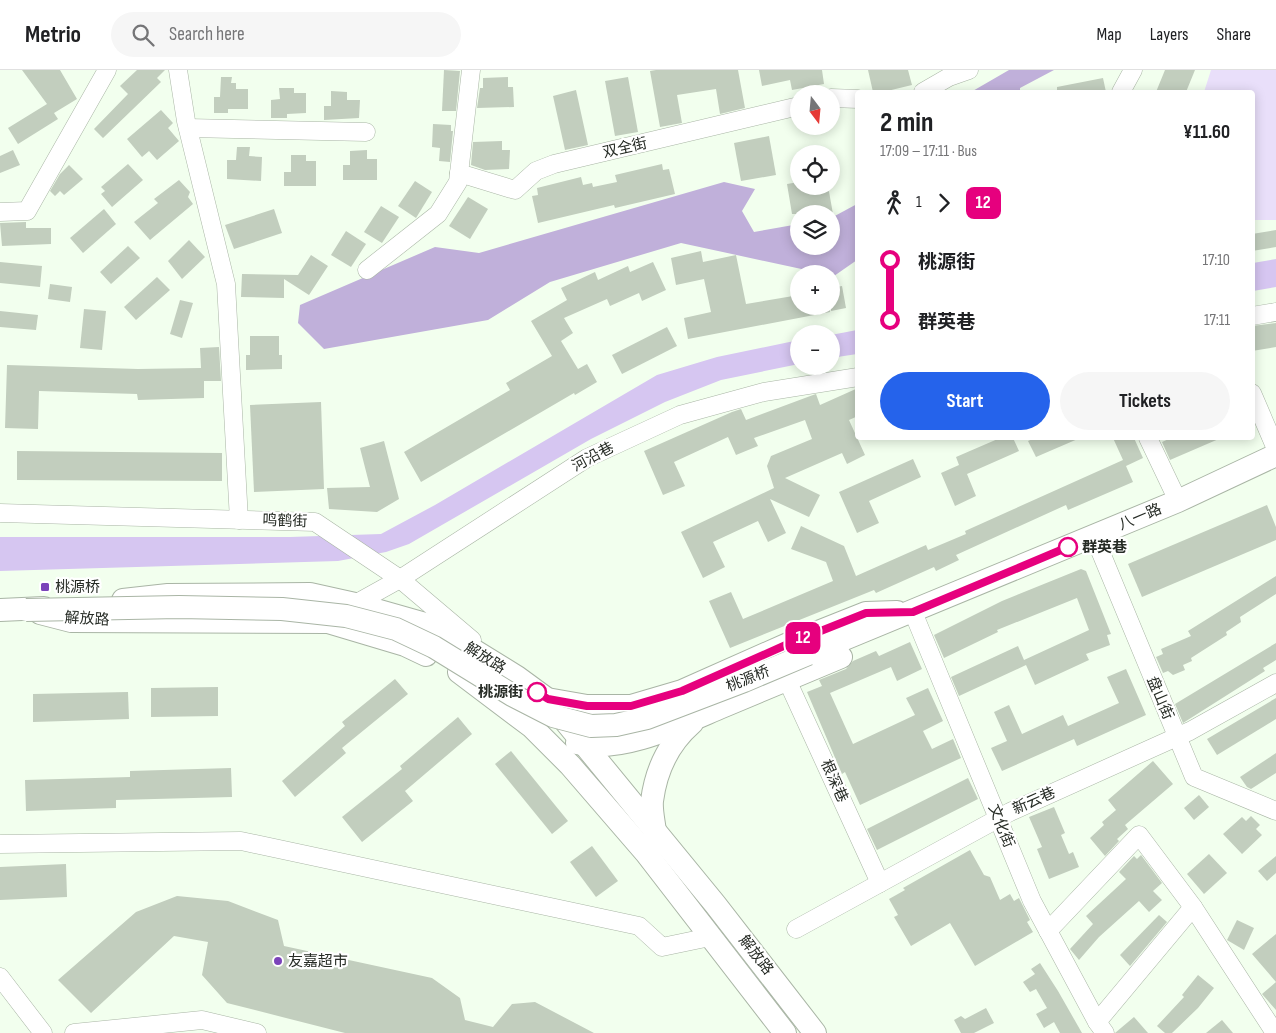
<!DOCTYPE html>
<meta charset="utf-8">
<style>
:root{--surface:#fff;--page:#f6f6f6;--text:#202124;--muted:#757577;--line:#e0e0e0;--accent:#2563eb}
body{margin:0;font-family:"Sofia Sans Condensed","Noto Sans SC",sans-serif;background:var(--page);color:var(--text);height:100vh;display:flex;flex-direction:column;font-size:19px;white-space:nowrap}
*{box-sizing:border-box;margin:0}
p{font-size:16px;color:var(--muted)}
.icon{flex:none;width:28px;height:28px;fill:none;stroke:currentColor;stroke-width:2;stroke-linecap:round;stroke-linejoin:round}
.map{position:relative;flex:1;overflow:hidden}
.panel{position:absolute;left:855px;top:20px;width:400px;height:350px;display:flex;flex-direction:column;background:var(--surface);border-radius:5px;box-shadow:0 2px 12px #0003}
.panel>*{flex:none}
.badge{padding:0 10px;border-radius:8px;font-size:18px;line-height:32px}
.needle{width:32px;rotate:164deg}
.tools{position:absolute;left:790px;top:15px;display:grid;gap:10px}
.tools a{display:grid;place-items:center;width:50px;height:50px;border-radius:50%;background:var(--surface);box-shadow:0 2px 12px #0003;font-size:25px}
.map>.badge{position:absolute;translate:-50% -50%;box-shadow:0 0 0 2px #fff}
.legs{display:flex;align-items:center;gap:8px;height:55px;padding:0 25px;font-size:16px}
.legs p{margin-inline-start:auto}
.summary{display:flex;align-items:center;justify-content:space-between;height:85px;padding:0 25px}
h1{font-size:28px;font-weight:700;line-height:38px}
.cta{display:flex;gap:10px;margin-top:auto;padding:10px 25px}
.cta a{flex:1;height:58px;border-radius:30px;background:var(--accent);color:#fff;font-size:20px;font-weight:700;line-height:58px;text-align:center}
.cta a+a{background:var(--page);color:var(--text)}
ul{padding:0 25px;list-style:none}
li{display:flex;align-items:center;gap:18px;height:60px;font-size:19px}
li i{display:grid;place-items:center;width:8px;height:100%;margin:0 6px;background:currentColor}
li i::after{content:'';width:12px;height:12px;margin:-6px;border:4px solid;border-radius:50%;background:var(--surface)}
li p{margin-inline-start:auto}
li:first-child i{background:linear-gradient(#0000 50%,currentColor 0)}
li:last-child i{background:linear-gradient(currentColor 50%,#0000 0)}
header{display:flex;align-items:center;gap:30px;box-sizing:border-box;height:70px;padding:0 25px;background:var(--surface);border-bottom:1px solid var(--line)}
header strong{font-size:24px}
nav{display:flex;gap:28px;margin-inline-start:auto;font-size:18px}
.search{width:350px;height:45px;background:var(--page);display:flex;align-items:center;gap:12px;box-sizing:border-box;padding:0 18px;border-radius:28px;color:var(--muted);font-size:19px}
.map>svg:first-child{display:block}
.green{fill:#e9dffa}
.forest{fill:#c0b0da}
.water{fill:#d6c6f1}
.building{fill:#c2cebe}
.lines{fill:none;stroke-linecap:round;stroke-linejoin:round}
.minor-casing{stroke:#a9b5a5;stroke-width:19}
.major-casing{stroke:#a9b5a5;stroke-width:24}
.minor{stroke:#fff;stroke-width:18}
.major{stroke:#fff;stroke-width:22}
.major-bridge-casing{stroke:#a9b5a5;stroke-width:24;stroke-linecap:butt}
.major-bridge{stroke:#fff;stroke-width:22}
.line-1-casing{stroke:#fff;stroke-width:11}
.line-1{stroke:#e6007e;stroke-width:8}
.stop-1-dot{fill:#fff;stroke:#e6007e;stroke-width:2.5}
.poi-dot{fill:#7b43ba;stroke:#fff;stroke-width:2}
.labels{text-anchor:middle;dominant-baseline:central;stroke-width:4.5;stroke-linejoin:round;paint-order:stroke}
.street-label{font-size:15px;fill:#272c26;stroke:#fff}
.stop-label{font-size:15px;font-weight:bold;fill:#272c26;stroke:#fff;text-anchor:start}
.poi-label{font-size:15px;fill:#272c26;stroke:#fff;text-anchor:start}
</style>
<header>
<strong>Metrio</strong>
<div class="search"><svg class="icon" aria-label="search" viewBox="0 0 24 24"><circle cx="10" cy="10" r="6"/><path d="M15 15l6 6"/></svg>Search here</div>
<nav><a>Map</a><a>Layers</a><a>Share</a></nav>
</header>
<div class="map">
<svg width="1276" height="963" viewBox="0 0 1276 963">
<rect width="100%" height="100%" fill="#f2ffee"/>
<polygon class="green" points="1211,0 1276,0 1276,150 1253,150 1252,22 1204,22"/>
<g class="forest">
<polygon points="1009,0 1054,0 1020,18 1020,22 971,22"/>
<polygon points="724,112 755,119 742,141 754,162 799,154 799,176 831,176 831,148 857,134 857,190 834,206 681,173 550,212 488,250 324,279 298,253 300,235 435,177 479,183"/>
</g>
<g class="water">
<polygon points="1276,189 1276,217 1253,221 1253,193"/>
<polygon points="857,260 857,284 831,288 831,265"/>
<polygon points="799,270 799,294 721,310 665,332 591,369 409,474 386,482 338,491 0,501 0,467 290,467 381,464 435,435 657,305 717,287"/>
</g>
<g class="building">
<polygon points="22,0 60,0 77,29 54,43 58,49 18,74 8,58 47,34"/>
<polygon points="137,0 165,0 157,8 161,12 103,68 94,59 128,24 120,16"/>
<polygon points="444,0 460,1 456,41 442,41"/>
<polygon points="656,0 738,0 745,38 720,44 716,19 677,25 682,53 660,57 650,1"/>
<polygon points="759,0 822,0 824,14 792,20 790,10 762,16"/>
<polygon points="868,0 908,0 912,15 883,22 873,22"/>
<polygon points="1165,0 1195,0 1186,22 1156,22"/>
<polygon points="221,7 232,7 231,13 236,13 236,19 248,19 248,39 228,39 228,43 214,43 214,27 220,27"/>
<polygon points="508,7 508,17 513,17 514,37 477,38 480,18 483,18 483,8"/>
<polygon points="628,7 638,62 615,66 605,11"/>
<polygon points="1103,8 1106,22 1057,22 1057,17"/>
<polygon points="279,18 294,18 294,23 306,23 306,43 287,44 287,48 271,48 271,30 280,29"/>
<polygon points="576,20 588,75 565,80 553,26"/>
<polygon points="331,21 347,22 347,30 360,30 359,48 324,50 324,36 331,36"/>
<polygon points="161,40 173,53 168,58 179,71 157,90 149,81 142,87 127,69"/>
<polygon points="433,54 451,55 451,61 453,61 450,92 439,91 440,78 432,77"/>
<polygon points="769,66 776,105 741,111 734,73"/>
<polygon points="502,71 502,80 510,80 509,99 485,100 471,95 473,72"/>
<polygon points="237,77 250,77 249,86 262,87 261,111 227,109 227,90 236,90"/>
<polygon points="13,80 20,95 0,103 0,86"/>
<polygon points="367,80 367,89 377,89 377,110 343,110 343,95 350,95 350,81"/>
<polygon points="291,85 306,85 306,91 316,91 316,116 284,116 284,102 291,102"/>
<polygon points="128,94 143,110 112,137 101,124 105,121 101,117"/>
<polygon points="662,94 663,100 669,99 675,124 615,138 614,135 538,153 532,126 538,125 537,118 581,107 583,115 592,113 593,117 617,112 615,105"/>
<polygon points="69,95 83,109 64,125 60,121 55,126 50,121 60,104"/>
<polygon points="179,110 190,122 188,127 193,134 150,170 134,152 158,133 154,129"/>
<polygon points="415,111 432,122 416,148 398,136"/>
<polygon points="799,112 799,116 828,116 833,144 792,144 787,114"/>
<polygon points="468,127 488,139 470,169 449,156"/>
<polygon points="381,136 399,147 382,173 364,162"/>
<polygon points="104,139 116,154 83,183 70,168"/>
<polygon points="274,139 282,163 234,179 225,155"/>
<polygon points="26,152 26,158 51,158 51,174 2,176 0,153"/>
<polygon points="1276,160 1276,177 1252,181 1252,164"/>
<polygon points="346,161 366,174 351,197 331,185"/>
<polygon points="189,170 205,187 182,209 168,191"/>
<polygon points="128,176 140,188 111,214 100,202"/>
<polygon points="701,181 703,192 736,185 746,234 799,225 799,236 829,236 830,242 688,269 684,248 711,242 704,209 676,215 671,188"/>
<polygon points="311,185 328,196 309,225 284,209 284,228 241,227 242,204 298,205"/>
<polygon points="0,192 42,196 40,217 0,213"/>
<polygon points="653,192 666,220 642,231 639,223 610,236 607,229 564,248 573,263 561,271 578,299 587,294 597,312 575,325 574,323 421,412 404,382 510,320 506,313 552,286 531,251 567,230 561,218 595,202 598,210 628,196 630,202"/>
<polygon points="157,207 170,220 136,250 124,237"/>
<polygon points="50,214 72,217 70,232 48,229"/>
<polygon points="842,216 846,238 831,241 831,218"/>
<polygon points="180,230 193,233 182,268 170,264"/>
<polygon points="84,239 106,241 102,280 80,278"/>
<polygon points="0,241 38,245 36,260 0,257"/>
<polygon points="1276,253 1276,277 1252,281 1252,256"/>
<polygon points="667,257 677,276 622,304 612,285"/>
<polygon points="250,266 279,266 279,285 282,285 282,299 246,300 246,285 250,285"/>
<polygon points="219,277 221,311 204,311 204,328 138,330 137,324 39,321 38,359 5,358 7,295 138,299 201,298 200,278"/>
<polygon points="858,318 858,346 849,350 865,385 847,394 842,383 785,408 820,425 809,447 770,429 786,463 768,472 758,451 713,472 725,497 703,508 681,462 774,418 767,396 771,386 812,369 805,350 754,368 758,376 736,385 728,367 674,392 685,416 663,425 644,381 732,342 741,339 746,350 813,325 816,324 820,335"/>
<polygon points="321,332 324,419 254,422 250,335"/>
<polygon points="1000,368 1013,368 1019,381 967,404 976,426 955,436 941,403 959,395 956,387"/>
<polygon points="1035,368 1080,368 1036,387 1028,371"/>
<polygon points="1113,368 1134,368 1143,388 1126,396 1133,412 1068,440 1066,435 956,485 959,490 936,501 934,497 876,523 874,520 730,578 709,531 731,522 743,549 833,511 826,492 791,479 801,456 844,476 856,506 926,475 928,480 966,464 965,461 1123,390"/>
<polygon points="1171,368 1221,368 1170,390 1162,372"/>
<polygon points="384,371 399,429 377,442 329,439 327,418 370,417 360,378"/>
<polygon points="17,381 222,383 222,411 17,410"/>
<polygon points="913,389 921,407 869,431 879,453 857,463 839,422"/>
<polygon points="1267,435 1276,457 1276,470 1142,527 1128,494"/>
<polygon points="1081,499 1086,501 1111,564 1107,565 1110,575 1086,584 1089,590 1035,615 1026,595 959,626 951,607 1018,576 1024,590 1089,560 1077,528 997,560 998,562 944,588 934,565 1002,531"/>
<polygon points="1276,506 1276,524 1240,547 1241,552 1226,562 1227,565 1191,588 1192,591 1183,595 1185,600 1173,605 1168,601 1163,603 1156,587 1163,584 1161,579 1191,566 1188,561"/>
<polygon points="910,572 922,599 897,611 891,597 830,623 853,674 915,645 906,628 928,618 943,651 923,661 932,679 953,669 961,688 860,735 845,702 842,704 807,622 822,616 819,610 846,599 853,591 876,581 879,586"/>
<polygon points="1276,573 1276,590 1263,598 1265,601 1183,653 1175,634"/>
<polygon points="1126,599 1146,645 1077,676 1074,669 1002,701 991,678 1007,671 994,642 1009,635 1022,664 1063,645 1068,656 1119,633 1107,607"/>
<polygon points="395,609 408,624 342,678 346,683 295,727 282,711 345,656 342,652"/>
<polygon points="218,617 218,646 151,647 151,618"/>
<polygon points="128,622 129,649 33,652 33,624"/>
<polygon points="1276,628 1276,649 1217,685 1207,669"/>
<polygon points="458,647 472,664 405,721 413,731 362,772 342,747 402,699 400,696"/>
<polygon points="511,681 568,751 552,764 495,694"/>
<polygon points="1276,683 1276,703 1251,719 1247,717 1240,707"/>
<polygon points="1153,691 1173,714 1125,755 1128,759 1117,769 1119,771 1105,786 1090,768 1104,755 1102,752 1116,740 1108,730"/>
<polygon points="231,698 232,727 116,730 116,738 26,741 25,710 130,707 130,701"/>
<polygon points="968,708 978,729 877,780 867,759"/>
<polygon points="1199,725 1209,737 1194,750 1184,738"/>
<polygon points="1054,737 1065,763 1061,765 1069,784 1073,782 1079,797 1049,809 1037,779 1042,777 1029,747"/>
<polygon points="1251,746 1260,755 1256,759 1262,765 1242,784 1223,764 1242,747 1246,751"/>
<polygon points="592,776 618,811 596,827 570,792"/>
<polygon points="970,780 984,805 990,807 1000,830 1010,824 1014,831 1019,828 1030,850 1027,852 1033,862 975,896 950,853 911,876 894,847 898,845 889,829 905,820 903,818"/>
<polygon points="1209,784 1227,803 1204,824 1187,804"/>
<polygon points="1141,785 1162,813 1153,821 1162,830 1149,842 1139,831 1099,867 1079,890 1070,879 1093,854 1086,846 1126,809 1119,802 1134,786 1137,789"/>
<polygon points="1276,786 1276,803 1267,811 1258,801"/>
<polygon points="66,794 67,827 0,830 0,797"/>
<polygon points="177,826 228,831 278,850 284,876 432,908 460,928 465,950 493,957 512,934 535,932 594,963 345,963 227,933 202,905 208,872 174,866 91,943 58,910 136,842"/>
<polygon points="1159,845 1167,852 1130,896 1120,885"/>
<polygon points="1237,850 1254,858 1244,880 1227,870"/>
<polygon points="1276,864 1276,940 1262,924 1276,912 1252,884"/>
<polygon points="1040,893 1058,921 1082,963 1060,963 1054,952 1044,958 1036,944 1047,938 1036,919 1030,922 1023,912 1035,904 1031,899"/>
<polygon points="1198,905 1214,918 1198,938 1172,963 1165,963 1157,956 1184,927 1182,925"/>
<polygon points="986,938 994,953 974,963 961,963 954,950 961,946 965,949"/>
<polygon points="1134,947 1148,963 1115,963"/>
<polygon points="1222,950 1233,963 1206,963"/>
</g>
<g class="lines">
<g class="minor-casing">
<g id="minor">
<polyline points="178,0 186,51 226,214 239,450"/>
<polyline points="923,22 949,7 969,0"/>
<polyline points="1121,22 1133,0"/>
<polyline points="831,28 858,29"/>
<polyline points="188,58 366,62"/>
<polyline points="459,103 515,120 536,101 554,94 799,36"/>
<polyline points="0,142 27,141 107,0"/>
<polyline points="367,200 438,144 458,112 471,0"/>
<polyline points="1252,246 1276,242"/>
<polyline points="1252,323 1276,379"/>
<polyline points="1148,368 1178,431"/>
<polyline points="0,443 315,452 400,509 472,570"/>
<polyline points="1094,466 1194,707 1276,741"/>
<polyline points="355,534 400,509 587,388 680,345 764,322 858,307"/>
<polyline points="913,542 1032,831 1097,952 1105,963"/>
<polyline points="787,610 880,813"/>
<polyline points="0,774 241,771 639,856 662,877 710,867"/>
<polyline points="796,859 1010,742 1190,661 1276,613"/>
<polyline points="1048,861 1139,765 1193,837 1275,963"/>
<polyline points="0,907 43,963"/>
<polyline points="1097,952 1193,837"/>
<polyline points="74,963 202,950 257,963"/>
</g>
</g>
<g class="major-casing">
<g id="major">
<polyline points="123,530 168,525 310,524 355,534 436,557 517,607 547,629 715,834 815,963"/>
<polyline points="0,540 44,538"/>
<polyline points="40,543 71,551 328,552 405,575 426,585"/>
<polyline points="808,584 1178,431 1276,385"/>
<polyline points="459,602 532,657 570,695 646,783 785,963"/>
<polyline points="547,629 587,636 631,636 682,621 788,574 866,543 897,542"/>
<path d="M 577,673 C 622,684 683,653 724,636 C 763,620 802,603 841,587"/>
<path d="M 655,762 C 654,752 651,740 652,731 C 656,700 669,673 692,653"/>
</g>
</g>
<use href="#minor" class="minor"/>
<use href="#major" class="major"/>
<g class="major-bridge-casing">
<polyline id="major-bridge" points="26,540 179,537 282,539 346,546 396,559 434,577 512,625 553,646 591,656 616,655 647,648 744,611 808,584"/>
</g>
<use href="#major-bridge" class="major-bridge"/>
</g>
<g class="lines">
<g class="line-1-casing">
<polyline id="line-1" points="537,622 548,629 587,636 631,636 682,621 788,574 866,543 913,542 1068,477"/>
</g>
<use href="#line-1" class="line-1"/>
</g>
<g class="stop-1-dot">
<circle cx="1068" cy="477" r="9"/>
<circle cx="537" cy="622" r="9"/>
</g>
<g class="poi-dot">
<rect x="40" y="512" width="10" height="10" rx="2.5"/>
<circle cx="278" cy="891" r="5"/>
</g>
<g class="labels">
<g class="street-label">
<text transform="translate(625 78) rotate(-13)">双全街</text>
<text transform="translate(593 387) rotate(-28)">河沿巷</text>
<text transform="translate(1140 447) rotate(-23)">八一路</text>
<text transform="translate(285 451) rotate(2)">鸣鹤街</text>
<text transform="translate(87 549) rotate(3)">解放路</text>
<text transform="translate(485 588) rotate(32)">解放路</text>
<text transform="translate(748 609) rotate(-22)">桃源桥</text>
<text transform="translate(1160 628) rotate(67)">盘山街</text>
<text transform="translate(834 711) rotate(66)">根深巷</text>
<text transform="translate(1034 731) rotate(-24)">新云巷</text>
<text transform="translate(1001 756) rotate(68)">文化街</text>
<text transform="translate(756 885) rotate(52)">解放路</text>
</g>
<g class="stop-label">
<text x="1082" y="477">群英巷</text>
<text x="523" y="622" text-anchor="end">桃源街</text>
</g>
<g class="poi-label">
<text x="55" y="517">桃源桥</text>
<text x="288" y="891">友嘉超市</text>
</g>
</g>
</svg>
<div class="tools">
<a><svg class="needle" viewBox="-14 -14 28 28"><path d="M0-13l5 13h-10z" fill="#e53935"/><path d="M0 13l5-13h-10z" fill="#757577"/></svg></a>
<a><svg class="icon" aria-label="locate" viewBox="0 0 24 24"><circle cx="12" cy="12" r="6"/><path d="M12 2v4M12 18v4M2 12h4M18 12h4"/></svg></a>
<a><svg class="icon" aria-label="layers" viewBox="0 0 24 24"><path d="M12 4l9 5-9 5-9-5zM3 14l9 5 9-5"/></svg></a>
<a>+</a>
<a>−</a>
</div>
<b class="badge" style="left:803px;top:568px;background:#e6007e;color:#fff">12</b>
<section class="panel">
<div class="summary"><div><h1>2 min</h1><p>17:09 – 17:11 · Bus</p></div><b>¥11.60</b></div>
<div class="legs"><svg class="icon" aria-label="walk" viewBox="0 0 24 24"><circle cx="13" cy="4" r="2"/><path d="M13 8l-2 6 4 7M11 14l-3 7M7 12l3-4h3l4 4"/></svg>1<svg class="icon" aria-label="forward" viewBox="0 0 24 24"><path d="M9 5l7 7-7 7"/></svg><b class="badge" style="background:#e6007e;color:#fff">12</b></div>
<ul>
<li><i style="color:#e6007e"></i><b>桃源街</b><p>17:10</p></li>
<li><i style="color:#e6007e"></i><b>群英巷</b><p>17:11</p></li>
</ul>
<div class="cta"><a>Start</a><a>Tickets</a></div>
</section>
</div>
